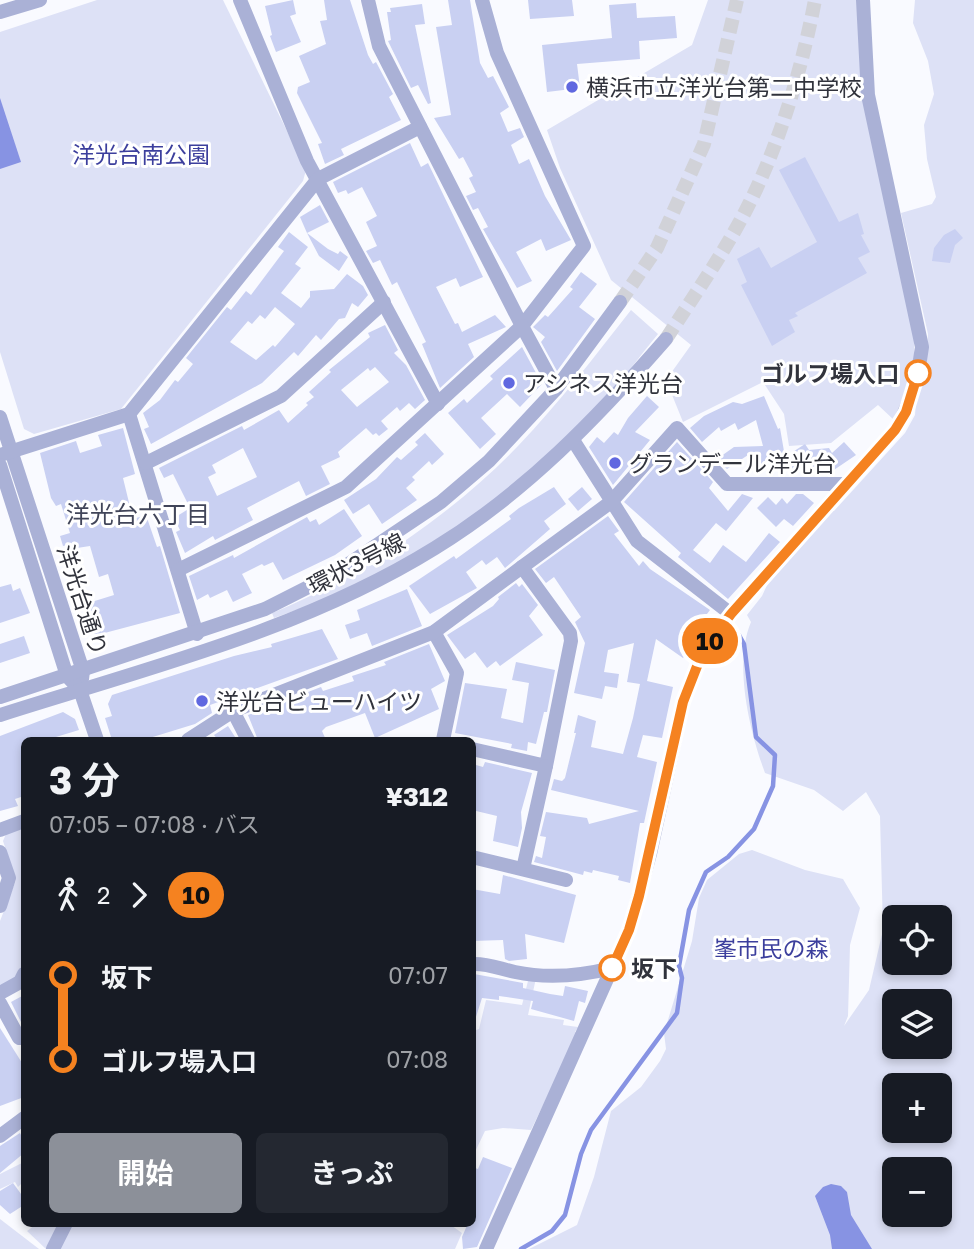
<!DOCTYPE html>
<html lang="ja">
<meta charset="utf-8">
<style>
:root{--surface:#171b24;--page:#242831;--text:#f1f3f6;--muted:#9ea1a6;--accent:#8c9099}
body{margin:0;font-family:"Golos Text","Noto Sans JP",sans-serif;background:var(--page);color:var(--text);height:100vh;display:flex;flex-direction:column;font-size:26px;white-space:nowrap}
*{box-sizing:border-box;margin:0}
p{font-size:23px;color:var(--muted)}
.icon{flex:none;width:38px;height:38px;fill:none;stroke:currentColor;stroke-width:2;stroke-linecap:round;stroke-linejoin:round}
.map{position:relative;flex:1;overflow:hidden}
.side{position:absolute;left:21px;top:737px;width:455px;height:490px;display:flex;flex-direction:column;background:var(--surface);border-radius:10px;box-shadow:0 4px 10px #0003}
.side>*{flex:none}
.badge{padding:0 14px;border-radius:23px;font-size:24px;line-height:46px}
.fabs{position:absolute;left:882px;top:905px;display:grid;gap:14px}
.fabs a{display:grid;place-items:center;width:70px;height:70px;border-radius:10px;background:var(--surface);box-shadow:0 4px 10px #0003;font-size:35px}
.map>.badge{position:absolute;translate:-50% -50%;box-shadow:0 0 0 4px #fff}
.legs{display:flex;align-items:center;gap:10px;height:77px;padding:0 28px;font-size:23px}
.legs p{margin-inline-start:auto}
.headline{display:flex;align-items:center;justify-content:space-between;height:119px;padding:0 28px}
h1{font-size:38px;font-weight:700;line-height:52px}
.cta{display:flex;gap:14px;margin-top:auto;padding:14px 28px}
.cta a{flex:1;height:80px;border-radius:10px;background:var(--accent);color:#fff;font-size:28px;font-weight:700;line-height:80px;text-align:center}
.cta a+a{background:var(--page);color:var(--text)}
ul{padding:0 28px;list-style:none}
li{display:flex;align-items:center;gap:24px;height:84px;font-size:26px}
li i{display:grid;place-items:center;width:10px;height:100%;margin:0 9px;background:currentColor}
li i::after{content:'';width:18px;height:18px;margin:-9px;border:5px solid;border-radius:50%;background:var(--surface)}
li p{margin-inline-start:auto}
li:first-child i{background:linear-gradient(#0000 50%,currentColor 0)}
li:last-child i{background:linear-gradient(currentColor 50%,#0000 0)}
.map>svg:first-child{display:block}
.green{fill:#dde1f6;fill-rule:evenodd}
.water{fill:#8793e3}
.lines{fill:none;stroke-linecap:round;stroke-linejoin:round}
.stream{stroke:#8793e3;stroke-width:4.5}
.building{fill:#c9d0f2;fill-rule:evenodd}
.minor-tunnel{stroke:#d1d2d8;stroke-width:14;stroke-dasharray:14 7;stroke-linecap:butt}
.minor{stroke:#aab1d6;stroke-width:14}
.line-1-casing{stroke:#fff;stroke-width:16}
.line-1{stroke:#f58220;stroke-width:10}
.poi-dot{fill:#6068e0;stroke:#fff;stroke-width:2.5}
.stop-1-dot{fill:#fff;stroke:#f58220;stroke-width:3.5}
.labels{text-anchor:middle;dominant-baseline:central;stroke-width:6;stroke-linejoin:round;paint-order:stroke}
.poi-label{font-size:23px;fill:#31333c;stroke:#fff;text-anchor:start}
.park-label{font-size:23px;fill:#3c3f9d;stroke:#fff}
.stop-label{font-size:23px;font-weight:bold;fill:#31333c;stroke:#fff;text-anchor:end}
.street-label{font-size:23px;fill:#31333c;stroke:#fff}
.neighbourhood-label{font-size:24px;fill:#414559;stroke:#fff}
</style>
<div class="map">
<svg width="974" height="1249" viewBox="0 0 974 1249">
<rect width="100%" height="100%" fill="#f9faff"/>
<g class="green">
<polygon points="97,0 223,0 306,170 303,181 121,409 34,434 24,429 0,352 0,32"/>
<polygon points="708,0 858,0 914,336 914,358 908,381 910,385 894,420 878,405 831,443 789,446 784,414 763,382 683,422 666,380 691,345 611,280 560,168 547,130 692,45"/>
<path d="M 915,0 L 974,0 L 974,1249 L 529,1249 L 577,1225 L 594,1177 L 611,1111 L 641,1087 L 660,1061 L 666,1049 L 664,1033 L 692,941 L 699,898 L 707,880 L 739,854 L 752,850 L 805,870 L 843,879 L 860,908 L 850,945 L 848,1016 L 844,1026 L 869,990 L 883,930 L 880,816 L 866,792 L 843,811 L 814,790 L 765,773 C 750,732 733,664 751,622 L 747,615 L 762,596 L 774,570 L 827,510 L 834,511 L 905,433 L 915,415 L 918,377 L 927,351 L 928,334 L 901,213 L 932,204 L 936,197 L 927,159 L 924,125 L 934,94 L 928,61 L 913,23 ZM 894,917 L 940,917 L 940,962 L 894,962 ZM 894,1001 L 940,1001 L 940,1046 L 894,1046 ZM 894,1085 L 940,1085 L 940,1130 L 894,1130 ZM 894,1169 L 940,1169 L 940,1214 L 894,1214 Z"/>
<path d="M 631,310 L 658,334 C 639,357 621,382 601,404 C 543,466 462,529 387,571 C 352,591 313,604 274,618 L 272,613 C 358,579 454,513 518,446 C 559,403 595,356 631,310 Z"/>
<polygon points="24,828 24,963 16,978 0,986 0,921 16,880 3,841 6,834"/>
<polygon points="529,977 536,978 528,1015 564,1020 563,1025 578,1027 575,1032 578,1033 531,1130 503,1128 485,1131 473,1156 473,1031 479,1029 486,1000 522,1005"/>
<polygon points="24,1162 24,1181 18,1187 15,1182 0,1189 0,1174"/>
<polygon points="0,1219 39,1249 0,1249"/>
<polygon points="38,1223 62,1223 50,1249 46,1249 27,1231"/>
<polygon points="69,1223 448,1223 462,1233 455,1249 56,1249"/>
</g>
<g class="water">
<polygon points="0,98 21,162 0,169"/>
<polygon points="831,1184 841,1186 847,1192 851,1215 872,1249 832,1249 830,1235 815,1196 823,1187"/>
</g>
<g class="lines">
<polyline class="stream" points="521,1249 552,1231 565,1215 581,1154 591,1130 677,1013 682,978 679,966 689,910 706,872 728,857 754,829 773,786 775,755 756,737 744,644 739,635"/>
</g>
<g class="building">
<polygon points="293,0 296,14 290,16 301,42 276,52 270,36 272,35 265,6"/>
<polygon points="324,0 350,0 368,55 373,64 376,62 393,94 389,97 401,120 341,149 344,155 325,164 318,144 322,143 297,93 298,87 310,82 299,56 326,44 320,21 327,20"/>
<polygon points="448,0 470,0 480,63 488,78 493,76 509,107 500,113 508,132 520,128 524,137 511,145 519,164 529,159 545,196 571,240 546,251 541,239 516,252 532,281 517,288 483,229 488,227 478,208 473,210 466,196 476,192 469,178 473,176 463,157 459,159 434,118 451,115 436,27 452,25"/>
<polygon points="528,0 572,0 574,16 530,19"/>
<polygon points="636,3 637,18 675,16 677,38 639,41 640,59 577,64 580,88 547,92 542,45 612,38 609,5"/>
<polygon points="422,4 425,24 415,25 431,103 428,104 418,85 411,88 388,41 391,40 387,12 391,12 390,8"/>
<polygon points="410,143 421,167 428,163 483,277 460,287 456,278 436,287 455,324 458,323 462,332 495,315 506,327 468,344 474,357 440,388 422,344 426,342 397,282 392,285 380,260 373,263 366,251 377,246 366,222 377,216 362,187 348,194 346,190 338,193 333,182"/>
<polygon points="805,157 839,222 858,213 864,234 861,235 870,252 858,258 867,273 795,313 798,316 789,320 795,332 772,346 741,285 747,282 737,259 759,247 771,268 817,242 779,170"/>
<polygon points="320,205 329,222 307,233 300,217"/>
<polygon points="955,229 963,238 955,245 950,263 932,261 934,248 944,235"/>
<path d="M 289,232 L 308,247 L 295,264 L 301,268 L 281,293 L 301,308 L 310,297 L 310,291 L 334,289 L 347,274 L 363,286 L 368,295 L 358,307 L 352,303 L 345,318 L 339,319 L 321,340 L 316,335 L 298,356 L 294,352 L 262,383 L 151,444 L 144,429 L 149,427 L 143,413 L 160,400 L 175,380 L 178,382 L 193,364 L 186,358 L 227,307 L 231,310 L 246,291 L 251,295 L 284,251 L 278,247 ZM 275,307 L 295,324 L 275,347 L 273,345 L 256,360 L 230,342 L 248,321 L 252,324 L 260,315 L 265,319 Z"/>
<polygon points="307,233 328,249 338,254 340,251 348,257 339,271 319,256"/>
<polygon points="581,272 597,284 579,307 595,319 557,371 541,342 545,337 533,327 545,315 548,317 573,289 570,287"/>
<path d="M 385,325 L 398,350 L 394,353 L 406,365 L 425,400 L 415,409 L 409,403 L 400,411 L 397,407 L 381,421 L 388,429 L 379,436 L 376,433 L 373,435 L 366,428 L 338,452 L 340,457 L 321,466 L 330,484 L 306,496 L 299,481 L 247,508 L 253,520 L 215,540 L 213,536 L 185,553 L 176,532 L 180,530 L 174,518 L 190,508 L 173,474 L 164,478 L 159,468 L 242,426 L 244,430 L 279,410 L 288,423 L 308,405 L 306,403 L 314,397 L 309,392 L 331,372 L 329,370 L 370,337 L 368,333 ZM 375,367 L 389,382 L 357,407 L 341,390 L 368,368 L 370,371 ZM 243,448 L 257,477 L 217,496 L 208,477 L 216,473 L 212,465 Z"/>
<polygon points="522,347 542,384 520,407 507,394 481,418 496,434 480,449 448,413 464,399 467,403 493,379 490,376"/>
<polygon points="647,396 659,407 635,432 650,440 613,485 589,447 597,437 604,443 614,432 618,435 628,418"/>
<polygon points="764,396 778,429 780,428 785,457 805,444 809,450 829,448 832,453 844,442 856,455 828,474 824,469 792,470 792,461 748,466 748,455 727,469 717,459 734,447 763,446 756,420 738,430 735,423 721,431 719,427 702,442 690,428 704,416 733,402 742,404"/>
<polygon points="123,428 135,474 123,478 133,519 146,515 157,547 160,546 180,613 97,635 90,632 83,607 85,604 114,595 108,574 99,577 90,546 77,548 75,543 63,546 60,536 70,533 61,504 56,506 51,498 40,453 76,441 80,453 102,446 98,435"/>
<polygon points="425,433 444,454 432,465 429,461 412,477 415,480 406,488 417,500 382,524 369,504 353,514 344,500 376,479 397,457 401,460 418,445 415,442"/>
<polygon points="677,442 713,482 709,488 728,511 742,494 753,498 726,531 716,523 693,550 710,563 723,545 746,562 769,533 780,542 728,599 678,557 681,553 624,502"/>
<polygon points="554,487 566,504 544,521 550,529 505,568 497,557 486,565 482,560 466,572 477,588 430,614 409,586 454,556 456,559 511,519 509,516 519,508"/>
<polygon points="582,487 592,499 578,511 568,499"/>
<polygon points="796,494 803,494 814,503 793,526 784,519 776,527 757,508 768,497 776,505 782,498 787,504"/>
<polygon points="344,509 362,536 335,555 283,580 273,562 264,566 262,564 242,574 252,593 233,602 227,590 210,598 208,594 197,600 189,576 233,555 234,558 307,517 310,522 316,519 319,525"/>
<polygon points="608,516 619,531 614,534 639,566 643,561 650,569 710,610 687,640 693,644 683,658 656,639 647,681 673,687 662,738 643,735 637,757 657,762 644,823 640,823 630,883 618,880 619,876 593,870 592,873 584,871 583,875 534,862 536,856 542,858 546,837 540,836 546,812 587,818 589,824 639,811 551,790 554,779 562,781 565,778 576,733 574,733 578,715 596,721 591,747 623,754 633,718 640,684 627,682 634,643 608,650 604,672 619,674 617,688 605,686 602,699 574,693 585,643 575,622 581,617 554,577 546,583 535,569"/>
<polygon points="516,583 519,587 522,584 538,605 529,616 543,635 500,666 496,661 487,668 475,652 465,659 447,635 493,606 499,599 498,597"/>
<polygon points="11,584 13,591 20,588 30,613 0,623 0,587"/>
<polygon points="407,589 422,626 372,646 367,633 350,639 345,625 360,620 357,610"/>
<polygon points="322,629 338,659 210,705 212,713 195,724 143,740 112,740 105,718 112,716 108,704 112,695 234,656 272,647 271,644"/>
<polygon points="24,636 30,653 0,663 0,644"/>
<polygon points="429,644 445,681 431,689 439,709 375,738 365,713 326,727 322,731 326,740 258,740 248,715 321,687 323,691 354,681 352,676 386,665 384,662"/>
<polygon points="516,662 555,670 547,712 544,712 536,744 528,742 527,751 511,748 512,744 455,733 465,683 507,689 501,718 523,723 529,683 512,680"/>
<polygon points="63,712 75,719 79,730 46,740 24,740 24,796 15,799 18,806 0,811 0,736"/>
<polygon points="228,726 237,740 218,740 214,735"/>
<polygon points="485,762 532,773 521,812 522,828 518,847 493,841 497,816 472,810 476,765 483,767"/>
<polygon points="503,875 576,895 564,943 525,934 527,959 509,961 505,959 503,940 472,941 472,889 500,894"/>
<polygon points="474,974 523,983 523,988 550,994 563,996 565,986 588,991 585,1003 579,1001 574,1021 531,1009 533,1001 499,996 499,1000 482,998 475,1020"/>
<polygon points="24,995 24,1028 11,1002"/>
<polygon points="0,1028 24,1066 24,1097 0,1106"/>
<polygon points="20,1133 24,1141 24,1153 0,1173 0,1146"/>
<polygon points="483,1157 512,1168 477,1247 463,1249 462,1237 468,1223 472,1223 472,1167 478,1169"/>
<polygon points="13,1183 24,1198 24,1205 10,1214 0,1205 0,1191"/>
</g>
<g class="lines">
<g class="minor-tunnel">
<polyline points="620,302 657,248 704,144 737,0"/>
<path d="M 666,339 C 693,297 722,256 745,212 C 779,146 801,73 815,0"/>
</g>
<g class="minor">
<polyline points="240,0 307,161 438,404"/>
<polyline points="368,0 379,46 522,326 584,246 497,53 482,0"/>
<polyline points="0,12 40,0"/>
<polyline points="129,414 197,634"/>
<polyline points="0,417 83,671 82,679"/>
<polyline points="573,440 637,541 731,614"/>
<polyline points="0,455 129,414 318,179 420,127"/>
<polyline points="146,463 281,396 384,302"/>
<polyline points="0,465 67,676 80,690 97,740"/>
<polyline points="178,570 346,487 522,326 556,389"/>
<polyline points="434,632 457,673 443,740"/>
<polyline points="0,697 265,609 332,575 441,502 489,461 556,389 620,302"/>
<polyline points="233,711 248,740"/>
<path d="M 0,715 C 147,668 303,630 435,548 C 525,493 597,418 666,339"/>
<polyline points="188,740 233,711 434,632 522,567"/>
<polyline points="472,749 546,766 571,641 570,633 522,567 611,502 677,428 727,484 847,484"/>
<polyline points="0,830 24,821"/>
<polyline points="0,852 9,878 0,906"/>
<polyline points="472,857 566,880"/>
<polyline points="523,869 546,766"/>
<path d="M 472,964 C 488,963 500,969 515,972 C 548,979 580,976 612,968"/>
<polyline points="0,993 20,982 24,974"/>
<polyline points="0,1003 19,1038"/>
<polyline points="0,1136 24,1118"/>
<polyline points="53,1249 66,1223"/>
<path d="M 486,1249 L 629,930 L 650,854 L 683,702 L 703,651 L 731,614 L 895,430 C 911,404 918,377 922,347 L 868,95 L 863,0"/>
</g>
</g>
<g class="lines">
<g class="line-1-casing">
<polyline id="line-1" points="612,968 629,930 639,896 683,702 703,651 731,614 895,430 906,412 918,373"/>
</g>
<use href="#line-1" class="line-1"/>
</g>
<g class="poi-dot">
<circle cx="572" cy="87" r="7"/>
<circle cx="509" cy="383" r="7"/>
<circle cx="615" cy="463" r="7"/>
<circle cx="202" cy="701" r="7"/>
</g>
<g class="stop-1-dot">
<circle cx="918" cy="373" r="12"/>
<circle cx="612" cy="968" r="12"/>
</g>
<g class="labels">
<g class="poi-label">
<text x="586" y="87">横浜市立洋光台第二中学校</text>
<text x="523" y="383">アシネス洋光台</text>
<text x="629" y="463">グランデール洋光台</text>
<text x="216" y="701">洋光台ビューハイツ</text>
</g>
<g class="park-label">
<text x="141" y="154">洋光台南公園</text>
<text x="771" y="948">峯市民の森</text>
</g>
<g class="stop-label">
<text x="899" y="373">ゴルフ場入口</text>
<text x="631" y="968" text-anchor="start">坂下</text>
</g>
<g class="street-label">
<text transform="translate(356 563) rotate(-27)">環状3号線</text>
<text transform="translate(83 600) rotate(72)">洋光台通り</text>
</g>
<g class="neighbourhood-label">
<text x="138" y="513">洋光台六丁目</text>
</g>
</g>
</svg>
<div class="fabs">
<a><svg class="icon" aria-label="locate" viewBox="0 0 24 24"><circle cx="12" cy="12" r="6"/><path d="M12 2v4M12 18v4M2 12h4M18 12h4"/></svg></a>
<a><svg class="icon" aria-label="layers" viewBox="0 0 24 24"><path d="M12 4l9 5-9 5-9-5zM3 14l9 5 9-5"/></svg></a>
<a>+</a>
<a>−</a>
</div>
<b class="badge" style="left:710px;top:641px;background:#f58220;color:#111">10</b>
<section class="side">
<div class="headline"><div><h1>3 分</h1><p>07:05 – 07:08 · バス</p></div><b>¥312</b></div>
<div class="legs"><svg class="icon" aria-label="walk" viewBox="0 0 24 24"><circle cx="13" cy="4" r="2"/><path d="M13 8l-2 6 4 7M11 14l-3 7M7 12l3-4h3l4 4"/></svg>2<svg class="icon" aria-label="forward" viewBox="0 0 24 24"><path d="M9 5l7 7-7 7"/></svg><b class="badge" style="background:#f58220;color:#111">10</b></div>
<ul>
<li><i style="color:#f58220"></i><b>坂下</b><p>07:07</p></li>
<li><i style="color:#f58220"></i><b>ゴルフ場入口</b><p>07:08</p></li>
</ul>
<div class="cta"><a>開始</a><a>きっぷ</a></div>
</section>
</div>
